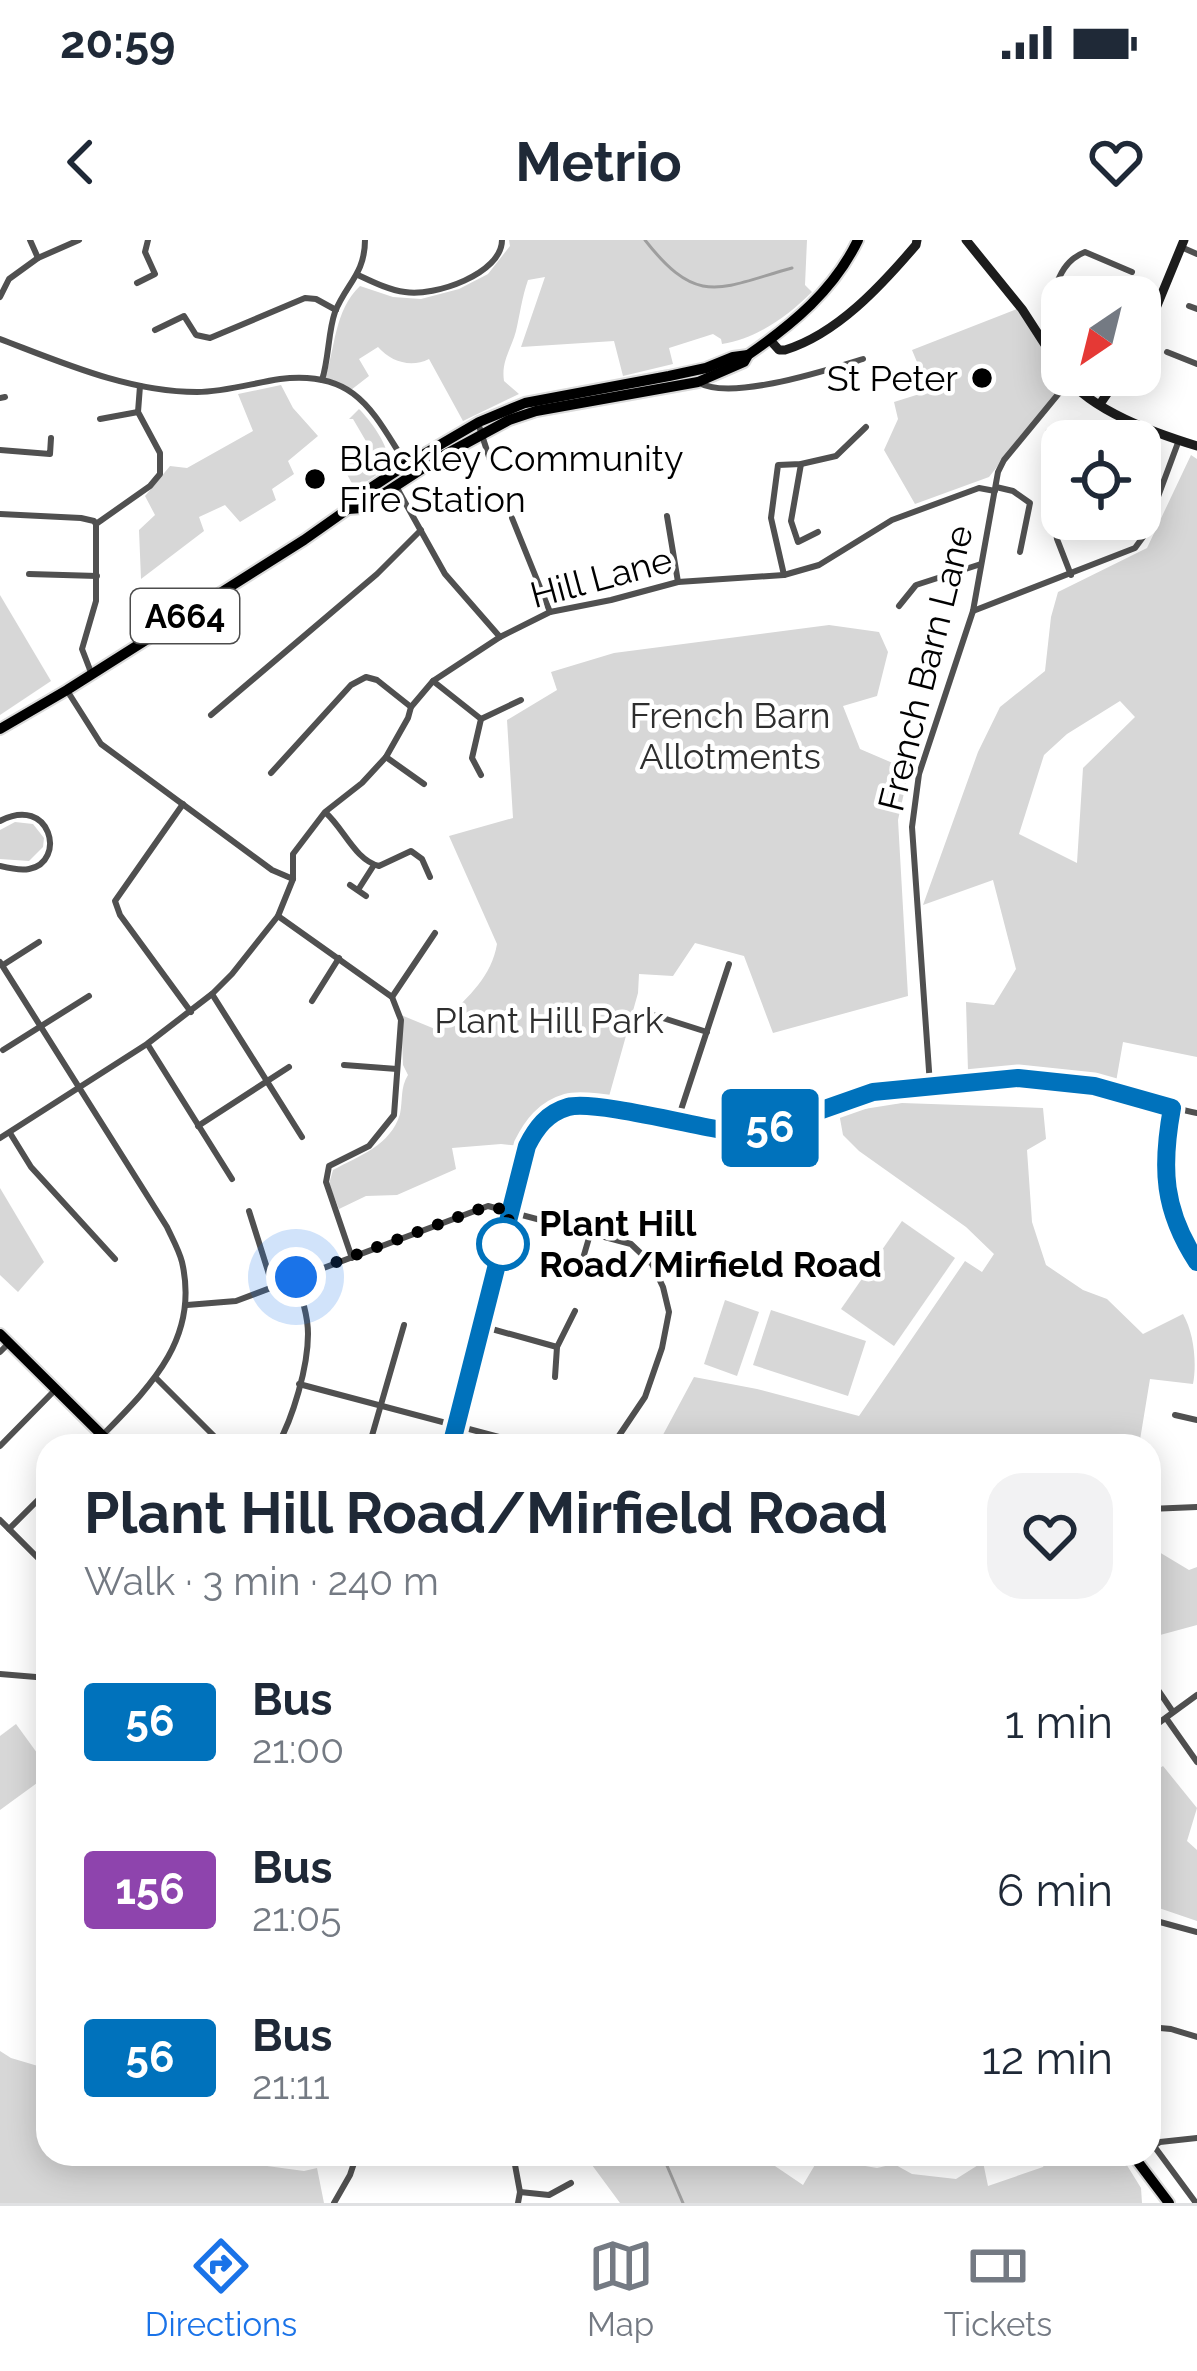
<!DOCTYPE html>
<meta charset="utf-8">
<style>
:root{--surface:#fff;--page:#f2f2f3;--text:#1f2937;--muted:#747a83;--line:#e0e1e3;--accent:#1a73e8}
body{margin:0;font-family:Raleway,sans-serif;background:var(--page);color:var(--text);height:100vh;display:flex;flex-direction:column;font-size:45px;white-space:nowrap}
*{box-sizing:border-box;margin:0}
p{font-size:39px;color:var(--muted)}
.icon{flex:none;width:66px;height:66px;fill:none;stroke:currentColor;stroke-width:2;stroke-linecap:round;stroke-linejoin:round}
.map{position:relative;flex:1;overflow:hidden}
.sheet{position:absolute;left:36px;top:1194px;width:1125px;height:732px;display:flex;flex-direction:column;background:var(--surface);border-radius:36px;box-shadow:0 6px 30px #0003}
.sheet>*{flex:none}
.badge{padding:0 24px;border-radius:9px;font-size:42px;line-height:78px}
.needle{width:78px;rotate:215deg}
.buttons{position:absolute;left:1041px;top:36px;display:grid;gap:24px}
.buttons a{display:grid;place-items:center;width:120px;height:120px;border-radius:24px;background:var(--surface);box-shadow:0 6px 30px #0003;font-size:60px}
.you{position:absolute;width:60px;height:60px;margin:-30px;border:9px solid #fff;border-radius:50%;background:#1a73e8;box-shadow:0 0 0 18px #1a73e833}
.map>.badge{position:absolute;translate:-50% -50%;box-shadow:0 0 0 6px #fff}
.round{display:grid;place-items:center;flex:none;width:126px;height:126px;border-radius:36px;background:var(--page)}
.summary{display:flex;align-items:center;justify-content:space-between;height:204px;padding:0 48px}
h1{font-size:57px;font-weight:700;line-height:90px}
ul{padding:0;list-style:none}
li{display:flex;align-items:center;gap:36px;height:168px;padding:0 48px}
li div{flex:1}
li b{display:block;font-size:45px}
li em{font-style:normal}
li .badge{min-width:132px;font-weight:700;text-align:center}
.status{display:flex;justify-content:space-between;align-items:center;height:84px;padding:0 60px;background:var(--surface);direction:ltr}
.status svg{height:33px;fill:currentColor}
header{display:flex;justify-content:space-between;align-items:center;height:156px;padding:0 48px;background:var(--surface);font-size:54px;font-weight:700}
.tabs{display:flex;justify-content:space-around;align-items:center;height:168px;border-top:3px solid var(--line);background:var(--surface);font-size:33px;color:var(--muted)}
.tabs a{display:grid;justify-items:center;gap:6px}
.tabs .current{color:var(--accent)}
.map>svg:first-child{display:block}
.green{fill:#d7d7d7;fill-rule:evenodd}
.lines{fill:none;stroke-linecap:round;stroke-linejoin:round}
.stream{stroke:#9e9e9e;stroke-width:3}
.primary-casing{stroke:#dbdbdb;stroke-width:14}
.street{stroke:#505050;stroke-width:6}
.secondary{stroke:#1d1d1d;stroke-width:9}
.primary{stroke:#000;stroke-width:10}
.line-casing{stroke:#fff;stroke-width:27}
.line{stroke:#0072bc;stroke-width:18}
.walk{stroke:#000;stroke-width:12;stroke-dasharray:0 21.6}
.poi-dot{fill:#000;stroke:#fff;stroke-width:4.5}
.stop-dot{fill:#fff;stroke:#0072bc;stroke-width:6}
.labels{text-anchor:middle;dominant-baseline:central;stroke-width:9;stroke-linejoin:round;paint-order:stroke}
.shield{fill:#fff;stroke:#4c4c4c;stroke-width:3}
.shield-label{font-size:33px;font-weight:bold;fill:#000}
.poi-label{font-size:36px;fill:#000;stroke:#fff;text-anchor:end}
.street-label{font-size:36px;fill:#000;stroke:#fff}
.park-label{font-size:36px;fill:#2e2e2e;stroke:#fff}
.stop-label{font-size:36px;font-weight:bold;fill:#000;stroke:#fff;text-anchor:start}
</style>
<div class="status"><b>20:59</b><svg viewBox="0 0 49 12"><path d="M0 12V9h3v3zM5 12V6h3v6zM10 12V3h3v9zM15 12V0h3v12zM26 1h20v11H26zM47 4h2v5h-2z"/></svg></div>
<header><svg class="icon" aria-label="back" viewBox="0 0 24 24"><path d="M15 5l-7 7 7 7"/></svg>Metrio<svg class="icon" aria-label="heart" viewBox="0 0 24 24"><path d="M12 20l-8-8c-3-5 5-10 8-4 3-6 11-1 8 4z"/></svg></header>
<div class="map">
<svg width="1197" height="1963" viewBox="0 0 1197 1963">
<rect width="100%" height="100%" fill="#fff"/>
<g class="green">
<path d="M 509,0 L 807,0 L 805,45 L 812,52 C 788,76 756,99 722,104 L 721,99 L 713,94 L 669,108 L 673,124 L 623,136 L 614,101 L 521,107 L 545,37 L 528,40 C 522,57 520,74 516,91 C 511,110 501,121 504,141 L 519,154 L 463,181 L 429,119 C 411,128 391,122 378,107 L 359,119 L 369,136 L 351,150 L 325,138 C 336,106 334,71 360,46 L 393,57 L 421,59 L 459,49 L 488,34 L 510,6 Z"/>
<polygon points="1017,69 1022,69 1064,143 989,237 915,264 884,210 898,179 894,162 929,151 912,110"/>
<polygon points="281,145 293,168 318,196 288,221 294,234 272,249 276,260 240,282 225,265 199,277 204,291 141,339 139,290 155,275 145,256 170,226 187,228 253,191 238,154"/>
<path d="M 359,169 C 369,179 392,208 387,223 C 384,233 363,243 355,249 L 342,225 L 370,208 L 353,179 L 349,179 Z"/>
<path d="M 1191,215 L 1197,219 L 1197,817 L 1123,802 L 1116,842 L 1042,831 L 968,831 L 966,762 L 994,765 L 1016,729 L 993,640 L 923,665 L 978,512 L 1000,467 L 1045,431 L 1051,377 L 1058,352 L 1147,308 ZM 1120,461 L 1135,477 L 1083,528 L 1077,623 L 1019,594 L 1044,515 L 1067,494 Z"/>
<polygon points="0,355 51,441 0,475"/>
<path d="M 829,385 L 879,392 L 888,412 L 877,456 L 843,466 L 860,509 L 909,530 L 898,580 L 908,756 L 773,793 L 744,716 L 695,703 L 673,736 L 639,734 L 638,753 L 608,860 C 565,851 540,867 521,906 L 501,904 L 452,908 L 456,929 L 397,955 L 366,956 L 339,969 L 329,944 L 333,930 C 359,916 391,905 400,874 C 403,860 400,848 408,835 L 403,825 L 401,775 L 435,789 C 460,764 491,741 497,704 L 449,596 L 513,578 L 507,480 L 557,450 L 551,432 L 614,413 Z"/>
<polygon points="15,582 33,584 44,598 43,607 29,621 0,619 0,590"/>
<path d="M 902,863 L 1043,868 L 1046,899 L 1027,910 L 1032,982 L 1046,1025 L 1083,1050 L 1107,1059 L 1143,1094 L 1183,1074 C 1194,1093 1197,1123 1193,1144 L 1150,1139 L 1139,1206 L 657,1206 L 694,1137 L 757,1149 L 859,1176 L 965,1021 L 982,1032 L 994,1014 L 966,987 L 859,911 L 843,895 L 839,873 Z"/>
<polygon points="0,948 44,1022 18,1052 0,1035"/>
<polygon points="902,981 955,1018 894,1106 841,1069"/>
<polygon points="725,1060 759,1072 737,1136 704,1124"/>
<polygon points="771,1070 866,1101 848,1156 753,1125"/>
<polygon points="1149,1306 1189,1330 1197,1327 1197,1385 1149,1398"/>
<polygon points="16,1484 48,1528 48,1535 0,1570 0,1496"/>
<polygon points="1163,1526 1197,1568 1187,1601 1197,1610 1197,1681 1153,1666 1149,1658 1149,1535"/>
<polygon points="0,1811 11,1818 48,1829 48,1914 176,1914 304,1931 317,1928 324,1963 0,1963"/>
<polygon points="572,1914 757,1914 803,1945 819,1918 877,1928 894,1924 912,1934 956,1939 983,1922 988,1946 1043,1927 1050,1914 1120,1914 1141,1948 1142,1963 620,1963 592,1925"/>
</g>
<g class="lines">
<g class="stream">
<path d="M 645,0 C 698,68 720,48 792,28"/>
<polyline points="662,1914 683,1963"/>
</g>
<g class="primary-casing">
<g id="primary">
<path d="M 348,269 L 362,268 L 437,219 L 509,180 L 536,171 L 698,142 L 744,122 L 748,115 C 793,84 834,50 858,0"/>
<polyline points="0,489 67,450 304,300 348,269 357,257 407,224 479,182 525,163 669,136 706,128 733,117 748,115"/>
<polyline points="0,1094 113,1206"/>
<polyline points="1132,1914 1169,1963"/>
</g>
</g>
<g class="street">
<polyline points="30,0 38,18"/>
<polyline points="1181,7 1197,14"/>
<path d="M 358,35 C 373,42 389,50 405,52 C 434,57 502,34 502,0"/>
<polyline points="137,43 155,34 145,12 148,0"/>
<polyline points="0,57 9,39 38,18 79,0"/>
<polyline points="1189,66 1197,69"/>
<path d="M 1062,68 L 1049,62 C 1058,41 1062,21 1085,12 L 1132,32"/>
<polyline points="155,90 184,76 196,95 210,98 305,58 316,59 336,70"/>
<path d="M 0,99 C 63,123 129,152 197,152 C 225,152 253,143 280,139 C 362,129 375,179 413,234"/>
<polyline points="1167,112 1197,124"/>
<path d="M 322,140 C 329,118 328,92 335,72 C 346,44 365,34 365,0"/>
<path d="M 698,142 C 729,162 827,130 863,119"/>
<polyline points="0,158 5,157"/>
<polyline points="100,179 138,172"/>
<polyline points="478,183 491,223"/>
<polyline points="1048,192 1056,198 1059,205"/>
<polyline points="1085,193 1096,201"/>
<polyline points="0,210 50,214 51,198"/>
<polyline points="801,224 791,281 798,302 818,292"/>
<polyline points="1055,224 1054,214 1062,202"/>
<polyline points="1047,228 1055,224 1062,227"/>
<polyline points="996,247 1013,251 1030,263 1020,312"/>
<polyline points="397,248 445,334 500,397"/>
<polyline points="0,274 81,278 94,281 96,284"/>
<polyline points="667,276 678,342"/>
<polyline points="512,278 550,372"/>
<polyline points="1107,279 1143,297"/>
<polyline points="96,284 150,246 160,234 160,213 138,172 140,146"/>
<polyline points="1055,285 1057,299 1071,335"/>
<polyline points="29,334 97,336"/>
<polyline points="784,335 771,278 778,225 801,224 836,216 866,187"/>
<polyline points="899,366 916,345 981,324"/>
<polyline points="973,371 1135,308 1143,297 1179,200"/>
<polyline points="92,435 82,409 96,361 96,284"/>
<polyline points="433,441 481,479 472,518 481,535"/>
<polyline points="68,452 101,504 272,630 293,639"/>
<polyline points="211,475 377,334 421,290"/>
<polyline points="481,479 521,460"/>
<polyline points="386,517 424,544"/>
<polyline points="271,533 351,445 366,437 377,440 411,467"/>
<polyline points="183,564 115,661 120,675 191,772"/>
<path d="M 326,573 C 344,589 355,620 379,626 L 411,611 L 422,619 L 430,637"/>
<path d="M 0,581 C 51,554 67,622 29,629 C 20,631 8,628 0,626"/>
<polyline points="350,645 366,656"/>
<polyline points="358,650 374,625"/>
<polyline points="278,676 392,757 401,780 394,875 369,906 329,926 326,942 352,1018"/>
<path d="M 0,722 L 167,987 C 172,998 179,1010 182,1022 C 201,1104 143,1153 92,1206"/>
<polyline points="3,725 39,702"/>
<polyline points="212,754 302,897"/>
<polyline points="392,757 435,693"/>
<polyline points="312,761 339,718"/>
<polyline points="650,774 707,792"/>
<polyline points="148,805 232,939"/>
<polyline points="3,810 89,756"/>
<polyline points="344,825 397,829"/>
<polyline points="930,845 912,587 919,534 973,371 998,232 1004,220 1069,141"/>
<path d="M 1172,868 C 1161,927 1163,970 1197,1021"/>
<polyline points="677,882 729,724"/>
<polyline points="198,886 289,827"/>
<polyline points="10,893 31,927 115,1019"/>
<polyline points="0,898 147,804 212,754 232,734 278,676 293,639 293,614 325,572 362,543 386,517 408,478 411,467 433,441 500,397 550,372 611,360 678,342 784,335 819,325 892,280 979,248 995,251"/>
<polyline points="249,971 273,1047"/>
<polyline points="579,1032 591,991"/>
<polyline points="187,1065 236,1061 488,966 631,1004 652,1024 663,1047 669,1072 662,1108 645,1157 612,1206"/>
<polyline points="481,1086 557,1107 575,1071"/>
<polyline points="0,1112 9,1103"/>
<polyline points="555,1137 557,1107"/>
<polyline points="156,1138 224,1206"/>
<polyline points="299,1144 533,1206"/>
<polyline points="1175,1175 1197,1180"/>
<polyline points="0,1206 56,1149"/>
<path d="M 277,1206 C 293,1178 308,1127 308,1094 C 308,1075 301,1055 295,1037"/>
<polyline points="369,1206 404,1085"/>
<path d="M 451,1206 L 527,906 C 541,878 561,863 594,866 L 722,890 C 787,892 822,861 881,851 C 948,840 1023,832 1091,845 C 1126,852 1161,866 1197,873"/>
<polyline points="1149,1269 1197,1267"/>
<polyline points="0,1280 48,1328"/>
<polyline points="9,1289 48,1250"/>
<polyline points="0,1434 48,1438"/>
<polyline points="1149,1446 1158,1450 1173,1472"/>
<polyline points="1166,1478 1197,1522"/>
<polyline points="1149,1490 1197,1455"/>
<polyline points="1149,1679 1197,1692"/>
<polyline points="1149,1787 1171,1789 1197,1797"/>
<polyline points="1154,1906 1196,1963"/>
<polyline points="1149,1909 1160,1902 1197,1898"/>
<polyline points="513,1914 520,1952 518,1963"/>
<polyline points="520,1952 549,1955 571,1943"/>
<polyline points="334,1963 350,1935 357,1914"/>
</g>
<g class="secondary">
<polyline points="966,0 1022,69 1062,131"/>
<path d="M 770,100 L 779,110 L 785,110 C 837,94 881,46 916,5 L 917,0"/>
<polyline points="1140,107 1184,0"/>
<path d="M 1065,135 C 1091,171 1155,193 1197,206"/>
<polyline points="1100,164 1120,135"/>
</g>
<use href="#primary" class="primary"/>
</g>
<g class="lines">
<g class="line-casing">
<path id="line" d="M 451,1206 L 527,906 C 536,888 547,873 568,867 C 593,860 690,885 722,890 L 743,891 L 776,886 L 873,852 L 1018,838 L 1094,846 L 1172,868 C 1161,928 1163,970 1197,1022"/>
</g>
<use href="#line" class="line"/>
<polyline class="walk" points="296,1037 488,966 511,971 500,1013 503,1004"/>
</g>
<g class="poi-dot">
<circle cx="982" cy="138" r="12"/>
<circle cx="315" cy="239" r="12"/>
</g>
<circle class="stop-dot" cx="503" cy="1004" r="24"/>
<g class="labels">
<rect class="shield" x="131" y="349" width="108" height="54" rx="9"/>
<g class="shield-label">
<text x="185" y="376">A664</text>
</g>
<g class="poi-label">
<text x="958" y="138">St Peter</text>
<text x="339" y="218" text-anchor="start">Blackley Community<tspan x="339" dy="41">Fire Station</tspan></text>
</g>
<g class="street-label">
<text transform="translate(601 337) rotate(-15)">Hill Lane</text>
<text transform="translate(925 428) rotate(-76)">French Barn Lane</text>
</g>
<g class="park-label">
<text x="730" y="475">French Barn<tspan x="730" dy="41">Allotments</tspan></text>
<text x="549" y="780">Plant Hill Park</text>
</g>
<g class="stop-label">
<text x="539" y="983">Plant Hill<tspan x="539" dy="41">Road/Mirfield Road</tspan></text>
</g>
</g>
</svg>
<div class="buttons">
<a><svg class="needle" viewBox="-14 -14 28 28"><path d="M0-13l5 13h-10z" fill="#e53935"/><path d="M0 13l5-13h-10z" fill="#747a83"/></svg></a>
<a><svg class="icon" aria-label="locate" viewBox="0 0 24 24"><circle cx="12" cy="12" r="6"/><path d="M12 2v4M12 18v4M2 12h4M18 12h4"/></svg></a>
</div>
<div class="you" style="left:296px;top:1037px"></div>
<b class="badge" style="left:770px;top:888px;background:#0072bc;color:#fff">56</b>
<section class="sheet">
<div class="summary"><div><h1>Plant Hill Road/Mirfield Road</h1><p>Walk · 3 min · 240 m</p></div><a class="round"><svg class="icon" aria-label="heart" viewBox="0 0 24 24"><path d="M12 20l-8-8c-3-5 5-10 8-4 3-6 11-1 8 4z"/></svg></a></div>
<ul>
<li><span class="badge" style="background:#0072bc;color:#fff">56</span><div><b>Bus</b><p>21:00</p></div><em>1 min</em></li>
<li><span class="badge" style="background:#8e44ad;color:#fff">156</span><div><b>Bus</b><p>21:05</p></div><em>6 min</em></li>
<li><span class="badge" style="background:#0072bc;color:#fff">56</span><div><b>Bus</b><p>21:11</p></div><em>12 min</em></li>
</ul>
</section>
</div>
<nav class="tabs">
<a class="current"><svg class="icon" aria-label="directions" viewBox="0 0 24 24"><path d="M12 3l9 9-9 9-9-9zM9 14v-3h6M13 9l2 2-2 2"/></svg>Directions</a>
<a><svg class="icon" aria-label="map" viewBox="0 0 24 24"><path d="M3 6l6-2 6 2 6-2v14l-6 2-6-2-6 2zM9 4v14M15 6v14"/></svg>Map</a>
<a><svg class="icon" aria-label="tickets" viewBox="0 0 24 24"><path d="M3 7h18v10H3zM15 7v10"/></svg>Tickets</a>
</nav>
